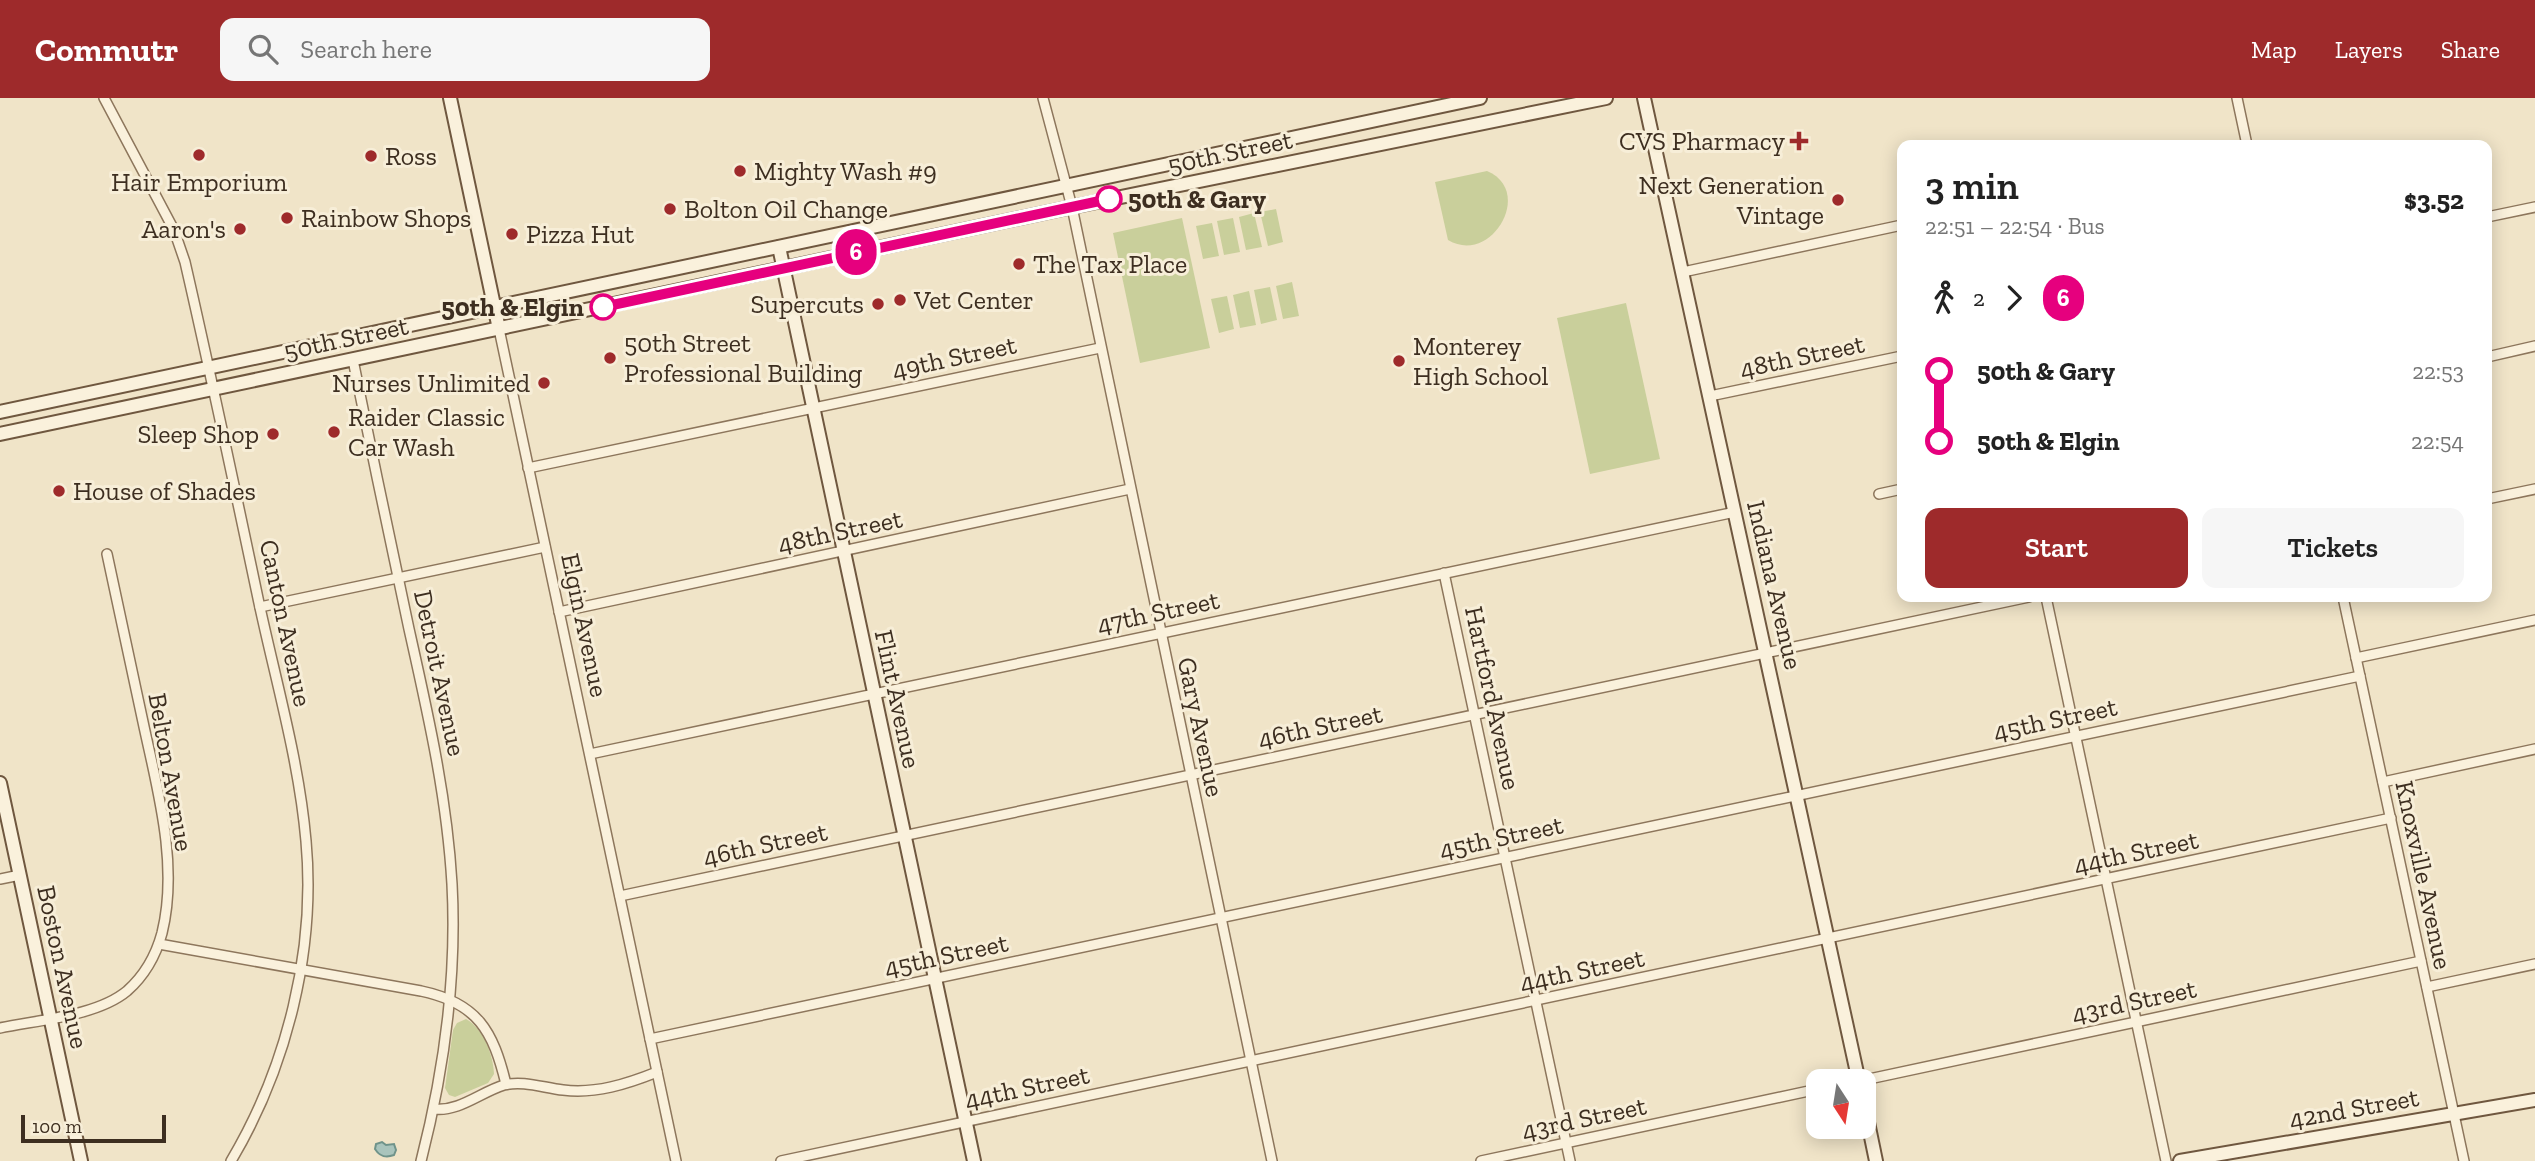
<!DOCTYPE html>
<meta charset="utf-8">
<style>
:root{--surface:#fff;--page:#f6f6f6;--text:#222;--muted:#767676;--accent:#9e2a2b}
body{margin:0;font-family:"Zilla Slab",serif;background:var(--page);color:var(--text);height:100vh;display:flex;flex-direction:column;font-size:26px;white-space:nowrap}
*{box-sizing:border-box;margin:0}
p{font-size:23px;color:var(--muted)}
.icon{flex:none;width:38px;height:38px;fill:none;stroke:currentColor;stroke-width:2;stroke-linecap:round;stroke-linejoin:round}
.map{position:relative;flex:1;overflow:hidden}
.panel{position:absolute;left:1897px;top:42px;width:595px;height:462px;display:flex;flex-direction:column;background:var(--surface);border-radius:14px;box-shadow:0 4px 18px #0003}
.panel>*{flex:none}
.badge{padding:0 14px;border-radius:23px;font-size:24px;line-height:46px}
.needle{width:46px;rotate:168deg}
.buttons{position:absolute;left:1806px;top:971px;display:grid;gap:14px}
.buttons a{display:grid;place-items:center;width:70px;height:70px;border-radius:14px;background:var(--surface);box-shadow:0 4px 18px #0003;font-size:35px}
.scale{position:absolute;left:21px;bottom:18px;width:145px;box-sizing:border-box;padding-left:7px;border:4px solid #3d2e20;border-top:0;font-size:19px;line-height:24px;white-space:nowrap;color:#3d2e20;-webkit-text-stroke:5px #f7eed8;paint-order:stroke}
.map>.badge{position:absolute;translate:-50% -50%;box-shadow:0 0 0 4px #fff}
.legs{display:flex;align-items:center;gap:10px;height:77px;padding:0 28px;font-size:23px}
.legs p{margin-inline-start:auto}
.overview{display:flex;align-items:center;justify-content:space-between;height:119px;padding:0 28px}
h1{font-size:38px;font-weight:600;line-height:52px}
.cta{display:flex;gap:14px;margin-top:auto;padding:14px 28px}
.cta a{flex:1;height:80px;border-radius:14px;background:var(--accent);color:#fff;font-size:28px;font-weight:600;line-height:80px;text-align:center}
.cta a+a{background:var(--page);color:var(--text)}
ul{padding:0 28px;list-style:none}
li{display:flex;align-items:center;gap:24px;height:70px;font-size:26px}
li i{display:grid;place-items:center;width:10px;height:100%;margin:0 9px;background:currentColor}
li i::after{content:'';width:18px;height:18px;margin:-9px;border:5px solid;border-radius:50%;background:var(--surface)}
li p{margin-inline-start:auto}
li:first-child i{background:linear-gradient(#0000 50%,currentColor 0)}
li:last-child i{background:linear-gradient(currentColor 50%,#0000 0)}
header{display:flex;align-items:center;gap:42px;box-sizing:border-box;height:98px;padding:0 35px;background:var(--accent);color:#fff}
header strong{font-size:33px}
nav{display:flex;gap:38px;margin-inline-start:auto;font-size:24px}
.search{width:490px;height:63px;background:var(--page);display:flex;align-items:center;gap:18px;box-sizing:border-box;padding:0 24px;border-radius:14px;color:var(--muted);font-size:26px}
.map>svg:first-child{display:block}
.green{fill:#c9cf9b}
.water{fill:#a9c4bc;stroke:#6f938a;stroke-width:2}
.lines{fill:none;stroke-linecap:round;stroke-linejoin:round}
.street-casing{stroke:#8d765c;stroke-width:12}
.secondary-casing{stroke:#6f573f;stroke-width:16}
.street{stroke:#faf1dc;stroke-width:9}
.secondary{stroke:#faf1dc;stroke-width:12}
.line-1-casing{stroke:#fff;stroke-width:16}
.line-1{stroke:#e6007e;stroke-width:10}
.poi-dot{fill:#9e2a2b;stroke:#f7eed8;stroke-width:2.5}
.stop-1-dot{fill:#fff;stroke:#e6007e;stroke-width:3.5}
.labels{text-anchor:middle;dominant-baseline:central;stroke-width:6;stroke-linejoin:round;paint-order:stroke}
.poi-label{font-size:26px;fill:#3d2e20;stroke:#f7eed8;text-anchor:start}
.street-label{font-size:26px;fill:#3d2e20;stroke:#f7eed8}
.stop-label{font-size:26px;font-weight:bold;fill:#3d2e20;stroke:#f7eed8;text-anchor:start}
</style>
<header>
<strong>Commutr</strong>
<div class="search"><svg class="icon" aria-label="search" viewBox="0 0 24 24"><circle cx="10" cy="10" r="6"/><path d="M15 15l6 6"/></svg>Search here</div>
<nav><a>Map</a><a>Layers</a><a>Share</a></nav>
</header>
<div class="map">
<svg width="2535" height="1063" viewBox="0 0 2535 1063">
<rect width="100%" height="100%" fill="#f0e4c8"/>
<g class="green">
<path d="M 1487,73 C 1535,93 1491,168 1448,142 L 1435,84 Z"/>
<polygon points="1276,111 1283,144 1268,148 1260,114"/>
<polygon points="1254,115 1262,149 1246,152 1239,119"/>
<polygon points="1182,120 1210,250 1140,265 1113,135"/>
<polygon points="1233,120 1240,154 1224,157 1217,123"/>
<polygon points="1212,125 1219,158 1203,161 1196,128"/>
<polygon points="1292,184 1299,218 1283,221 1276,188"/>
<polygon points="1270,189 1277,222 1261,226 1254,192"/>
<polygon points="1249,193 1256,227 1240,230 1233,197"/>
<polygon points="1227,198 1234,231 1219,235 1211,201"/>
<polygon points="1626,205 1660,361 1590,376 1557,220"/>
<path d="M 466,921 C 484,931 493,957 494,976 L 488,985 L 455,999 L 449,997 L 445,990 L 453,932 L 457,925 Z"/>
</g>
<path class="water" d="M 382,1044 L 386,1047 L 394,1046 L 396,1052 L 394,1057 C 386,1060 380,1059 375,1051 L 376,1046 Z"/>
<g class="lines">
<g class="street-casing">
<g id="street">
<path d="M 104,0 L 174,132 L 185,164 C 211,277 235,391 259,505 C 276,584 299,663 306,743 C 316,852 287,969 231,1063"/>
<polyline points="1043,0 1072,109 1272,1063"/>
<polyline points="2237,0 2247,47"/>
<polyline points="2487,119 2535,109"/>
<polyline points="1683,174 1902,127"/>
<polyline points="499,231 676,1063"/>
<polyline points="2487,259 2535,248"/>
<path d="M 353,262 C 371,352 390,441 409,531 C 428,616 447,699 452,786 C 457,879 444,973 421,1063"/>
<polyline points="1710,298 1902,258"/>
<polyline points="528,370 1100,250"/>
<polyline points="1879,396 1902,391"/>
<polyline points="2487,401 2535,391"/>
<polyline points="1444,475 1570,1063"/>
<polyline points="2046,499 2166,1063"/>
<polyline points="2343,499 2464,1063"/>
<polyline points="260,509 545,449"/>
<polyline points="559,514 1130,391"/>
<polyline points="2356,560 2535,522"/>
<polyline points="590,656 1735,414"/>
<polyline points="2383,684 2535,651"/>
<polyline points="0,781 20,777"/>
<polyline points="620,798 2029,499"/>
<path d="M 159,846 L 421,893 C 478,905 493,933 506,986"/>
<polyline points="2427,889 2535,866"/>
<path d="M 0,930 C 38,922 97,918 127,893 C 144,878 156,857 162,835 C 179,766 157,690 143,624 C 131,568 119,512 107,456"/>
<polyline points="650,941 2360,578"/>
<polyline points="1855,984 2421,863"/>
<path d="M 434,1011 C 459,1014 481,994 504,987 C 523,982 544,990 563,992 C 596,996 627,986 657,974"/>
<polyline points="781,1063 2391,720"/>
<polyline points="1481,1063 1818,991"/>
</g>
</g>
<g class="secondary-casing">
<g id="secondary">
<polyline points="450,0 499,231"/>
<polyline points="1644,0 1859,984"/>
<polyline points="779,149 974,1063"/>
<polyline points="0,314 1480,0"/>
<polyline points="0,336 1072,109 1606,0"/>
<polyline points="0,685 81,1063"/>
<polyline points="1864,1005 1876,1063"/>
<polyline points="2180,1063 2535,1002"/>
</g>
</g>
<use href="#street" class="street"/>
<use href="#secondary" class="secondary"/>
</g>
<g class="lines">
<g class="line-1-casing">
<polyline id="line-1" points="603,209 1109,101"/>
</g>
<use href="#line-1" class="line-1"/>
</g>
<g class="poi-dot">
<path d="M1795.5 32.5h7v7h7v7h-7v7h-7v-7h-7v-7h7z"/>
<circle cx="199" cy="57" r="7"/>
<circle cx="371" cy="58" r="7"/>
<circle cx="740" cy="73" r="7"/>
<circle cx="1838" cy="102" r="7"/>
<circle cx="670" cy="111" r="7"/>
<circle cx="287" cy="120" r="7"/>
<circle cx="240" cy="131" r="7"/>
<circle cx="512" cy="136" r="7"/>
<circle cx="1019" cy="166" r="7"/>
<circle cx="900" cy="202" r="7"/>
<circle cx="878" cy="206" r="7"/>
<circle cx="610" cy="260" r="7"/>
<circle cx="1399" cy="263" r="7"/>
<circle cx="544" cy="285" r="7"/>
<circle cx="334" cy="334" r="7"/>
<circle cx="273" cy="336" r="7"/>
<circle cx="59" cy="393" r="7"/>
</g>
<g class="stop-1-dot">
<circle cx="1109" cy="101" r="12"/>
<circle cx="603" cy="209" r="12"/>
</g>
<g class="labels">
<g class="poi-label">
<text x="1785" y="43" text-anchor="end">CVS Pharmacy</text>
<text x="385" y="58">Ross</text>
<text x="754" y="73">Mighty Wash #9</text>
<text x="199" y="84" text-anchor="middle">Hair Emporium</text>
<text x="1824" y="87" text-anchor="end">Next Generation<tspan x="1824" dy="30">Vintage</tspan></text>
<text x="684" y="111">Bolton Oil Change</text>
<text x="301" y="120">Rainbow Shops</text>
<text x="226" y="131" text-anchor="end">Aaron's</text>
<text x="526" y="136">Pizza Hut</text>
<text x="1033" y="166">The Tax Place</text>
<text x="914" y="202">Vet Center</text>
<text x="864" y="206" text-anchor="end">Supercuts</text>
<text x="624" y="245">50th Street<tspan x="624" dy="30">Professional Building</tspan></text>
<text x="1413" y="248">Monterey<tspan x="1413" dy="30">High School</tspan></text>
<text x="530" y="285" text-anchor="end">Nurses Unlimited</text>
<text x="348" y="319">Raider Classic<tspan x="348" dy="30">Car Wash</tspan></text>
<text x="259" y="336" text-anchor="end">Sleep Shop</text>
<text x="73" y="393">House of Shades</text>
</g>
<g class="street-label">
<text transform="translate(1230 54) rotate(-12)">50th Street</text>
<text transform="translate(346 240) rotate(-12)">50th Street</text>
<text transform="translate(1802 258) rotate(-12)">48th Street</text>
<text transform="translate(954 259) rotate(-12)">49th Street</text>
<text transform="translate(840 433) rotate(-12)">48th Street</text>
<text transform="translate(1775 487) rotate(77)">Indiana Avenue</text>
<text transform="translate(1158 514) rotate(-12)">47th Street</text>
<text transform="translate(286 525) rotate(78)">Canton Avenue</text>
<text transform="translate(585 527) rotate(78)">Elgin Avenue</text>
<text transform="translate(440 575) rotate(78)">Detroit Avenue</text>
<text transform="translate(1493 600) rotate(78)">Hartford Avenue</text>
<text transform="translate(898 601) rotate(78)">Flint Avenue</text>
<text transform="translate(2055 621) rotate(-12)">45th Street</text>
<text transform="translate(1320 628) rotate(-12)">46th Street</text>
<text transform="translate(1201 629) rotate(78)">Gary Avenue</text>
<text transform="translate(171 674) rotate(80)">Belton Avenue</text>
<text transform="translate(1501 739) rotate(-12)">45th Street</text>
<text transform="translate(765 746) rotate(-12)">46th Street</text>
<text transform="translate(2136 754) rotate(-12)">44th Street</text>
<text transform="translate(2424 777) rotate(78)">Knoxville Avenue</text>
<text transform="translate(946 857) rotate(-12)">45th Street</text>
<text transform="translate(63 869) rotate(78)">Boston Avenue</text>
<text transform="translate(1582 872) rotate(-12)">44th Street</text>
<text transform="translate(2134 903) rotate(-12)">43rd Street</text>
<text transform="translate(1027 989) rotate(-12)">44th Street</text>
<text transform="translate(2354 1010) rotate(-10)">42nd Street</text>
<text transform="translate(1584 1020) rotate(-12)">43rd Street</text>
</g>
<g class="stop-label">
<text x="1128" y="101">50th &amp; Gary</text>
<text x="584" y="209" text-anchor="end">50th &amp; Elgin</text>
</g>
</g>
</svg>
<div class="buttons">
<a><svg class="needle" viewBox="-14 -14 28 28"><path d="M0-13l5 13h-10z" fill="#e53935"/><path d="M0 13l5-13h-10z" fill="#767676"/></svg></a>
</div>
<div class="scale">100 m</div>
<b class="badge" style="left:856px;top:154px;background:#e6007e;color:#fff">6</b>
<section class="panel">
<div class="overview"><div><h1>3 min</h1><p>22:51 – 22:54 · Bus</p></div><b>$3.52</b></div>
<div class="legs"><svg class="icon" aria-label="walk" viewBox="0 0 24 24"><circle cx="13" cy="4" r="2"/><path d="M13 8l-2 6 4 7M11 14l-3 7M7 12l3-4h3l4 4"/></svg>2<svg class="icon" aria-label="forward" viewBox="0 0 24 24"><path d="M9 5l7 7-7 7"/></svg><b class="badge" style="background:#e6007e;color:#fff">6</b></div>
<ul>
<li><i style="color:#e6007e"></i><b>50th &amp; Gary</b><p>22:53</p></li>
<li><i style="color:#e6007e"></i><b>50th &amp; Elgin</b><p>22:54</p></li>
</ul>
<div class="cta"><a>Start</a><a>Tickets</a></div>
</section>
</div>
